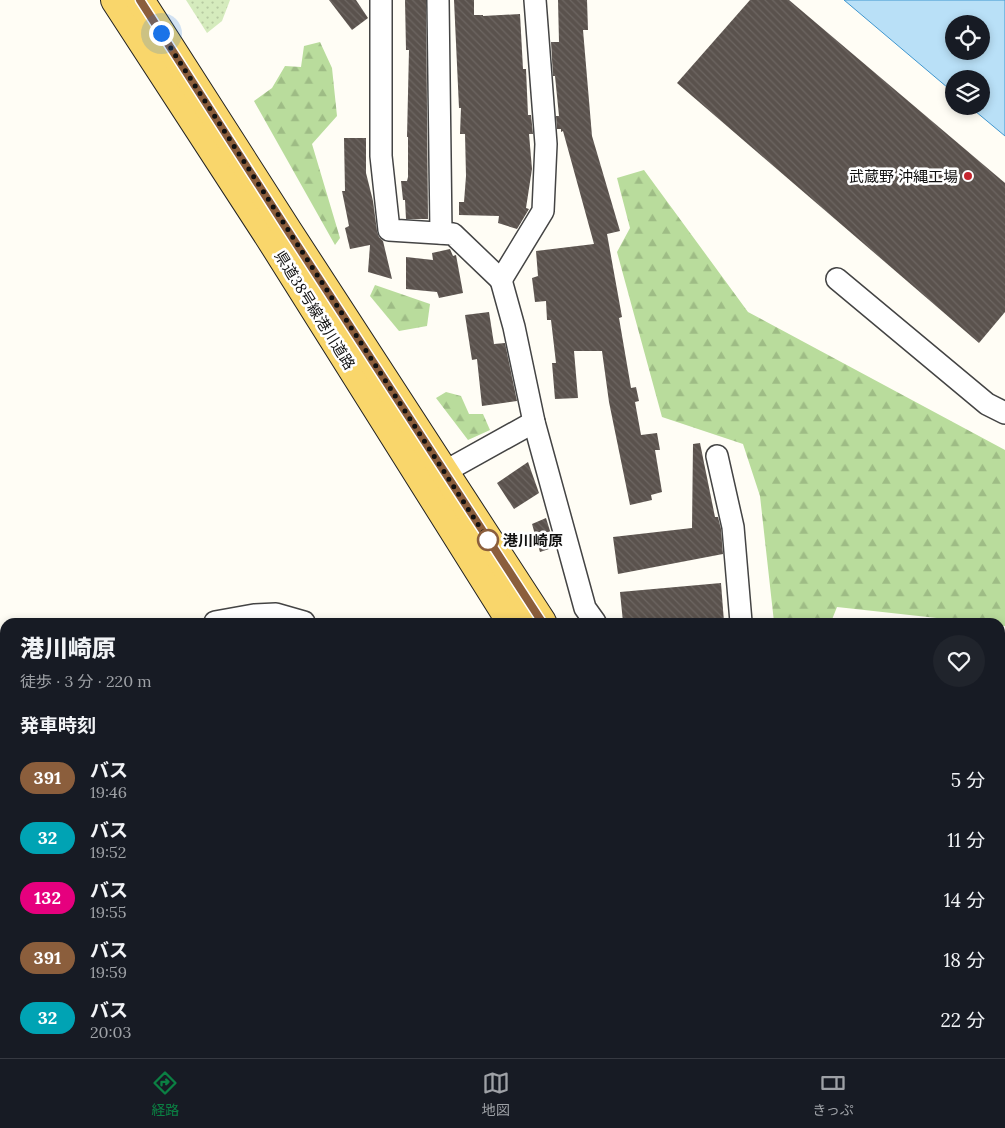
<!DOCTYPE html>
<html lang="ja">
<meta charset="utf-8">
<style>
:root{--surface:#171b24;--page:#20242c;--text:#f1f3f6;--muted:#9ea1a6;--line:#363941;--accent:#0b8043}
body{margin:0;font-family:Lora,"Noto Sans JP",serif;background:var(--page);color:var(--text);height:100vh;display:flex;flex-direction:column;font-size:19px;white-space:nowrap}
*{box-sizing:border-box;margin:0}
p{font-size:16px;color:var(--muted)}
.icon{flex:none;width:28px;height:28px;fill:none;stroke:currentColor;stroke-width:2;stroke-linecap:round;stroke-linejoin:round}
.map{position:relative;flex:1;overflow:hidden}
.panel{position:absolute;left:0px;top:618px;width:1005px;height:441px;display:flex;flex-direction:column;background:var(--surface);border-radius:15px 15px 0 0;box-shadow:0 2px 8px #0003}
.panel>*{flex:none}
.badge{padding:0 10px;border-radius:16px;font-size:18px;line-height:32px}
.fabs{position:absolute;left:945px;top:15px;display:grid;gap:10px}
.fabs a{display:grid;place-items:center;width:45px;height:45px;border-radius:50%;background:var(--surface);box-shadow:0 2px 8px #0003;font-size:25px}
.you{position:absolute;width:25px;height:25px;margin:-12px;border:4px solid #fff;border-radius:50%;background:#1a73e8;box-shadow:0 0 0 8px #1a73e833}
.map>.badge{position:absolute;translate:-50% -50%;box-shadow:0 0 0 2px #fff}
h2{padding:0 20px;font-size:19px;line-height:45px}
.round{display:grid;place-items:center;flex:none;width:52px;height:52px;border-radius:26px;background:var(--page)}
.summary{display:flex;align-items:center;justify-content:space-between;height:85px;padding:0 20px}
h1{font-size:24px;font-weight:800;line-height:38px}
ul{padding:0;list-style:none}
li{display:flex;align-items:center;gap:15px;height:60px;padding:0 20px}
li div{flex:1}
li b{display:block;font-size:19px}
li em{font-style:normal}
li .badge{min-width:55px;font-weight:700;text-align:center}
.tab-bar{display:flex;justify-content:space-around;align-items:center;height:70px;border-top:1px solid var(--line);background:var(--surface);font-size:14px;color:var(--muted)}
.tab-bar a{display:grid;justify-items:center;gap:2px}
.tab-bar .selected{color:var(--accent)}
.map>svg:first-child{display:block}
.grass{fill:url(#grass-dots)}
.forest{fill:url(#forest-firs)}
.pitch{fill:#e6f2cf}
.water{fill:#b9e0f7;stroke:#3f96cf;fill-rule:evenodd}
.building{fill:url(#building-back-hatch)}
.lines{fill:none;stroke-linecap:round;stroke-linejoin:round}
.minor-casing{stroke:#444;stroke-width:24}
.major-casing{stroke:#222;stroke-width:30}
.minor{stroke:#fff;stroke-width:21}
.major{stroke:#f9d66b;stroke-width:28}
.line-casing{stroke:#fff;stroke-width:11}
.line{stroke:#8b5e3c;stroke-width:8}
.walk{stroke:#111;stroke-width:5;stroke-dasharray:0 9}
.poi-dot{fill:#c4262e;stroke:#fff;stroke-width:2}
.stop-dot{fill:#fff;stroke:#8b5e3c;stroke-width:2.5}
.labels{text-anchor:middle;dominant-baseline:central;stroke-width:5;stroke-linejoin:round;paint-order:stroke}
.poi-label{font-size:15px;fill:#111;stroke:#fff;text-anchor:end}
.street-label{font-size:15px;fill:#111;stroke:#fff}
.stop-label{font-size:15px;font-weight:bold;fill:#111;stroke:#fff;text-anchor:start}
</style>
<div class="map">
<svg width="1005" height="1058" viewBox="0 0 1005 1058">
<defs>
<pattern id="grass-dots" width="8" height="8" patternUnits="userSpaceOnUse" patternTransform="scale(1.25)"><rect width="8" height="8" fill="#d5ebbd"/><path d="M2 2h.1M6 6h.1" fill="none" stroke="#b6c8a1" stroke-width="1.8" stroke-linecap="round"/></pattern>
<pattern id="forest-firs" width="22" height="20" patternUnits="userSpaceOnUse" patternTransform="scale(1.25)"><rect width="22" height="20" fill="#b9dc9c"/><path d="M5 1l3.5 6h-7zM16 11l3.5 6h-7z" fill="#9ebc85"/></pattern>
<pattern id="building-back-hatch" width="6" height="6" patternUnits="userSpaceOnUse" patternTransform="scale(1.25)"><rect width="6" height="6" fill="#5a524d"/><path d="M-1 5l2 2M0 0l6 6M5-1l2 2" fill="none" stroke="#6d6662"/></pattern>
</defs>
<rect width="100%" height="100%" fill="#fffdf5"/>
<polygon class="grass" points="186,0 230,0 222,21 207,33"/>
<g class="forest">
<polygon points="320,42 332,68 337,116 312,144 340,238 335,245 254,101 272,88 285,66 301,67 304,46"/>
<polygon points="644,170 748,312 1005,450 1005,626 1000,626 1000,622 973,622 837,607 831,622 774,622 760,496 743,444 662,417 617,252 630,228 617,178"/>
<polygon points="375,285 430,304 427,326 399,331 370,296"/>
<polygon points="446,392 461,396 469,414 483,414 490,430 468,440 436,398"/>
</g>
<rect class="pitch" x="0" y="660" width="5" height="102"/>
<path class="water" d="M 844,0 L 1005,0 L 1005,136 L 969,106 L 981,106 L 981,79 L 954,79 L 954,93 ZM 954,24 L 981,24 L 981,51 L 954,51 Z"/>
<g class="building">
<polygon points="329,0 356,0 368,18 352,30"/>
<polygon points="405,0 426,0 428,219 406,219 405,200 403,200 401,181 407,181 408,177 408,137 407,137 409,50 406,50"/>
<polygon points="454,0 474,0 474,15 483,15 483,16 520,14 523,69 526,69 528,115 531,115 533,134 529,134 532,169 526,208 529,209 517,229 498,223 499,216 459,215 459,202 464,202 466,176 465,134 460,134 461,108 459,108"/>
<polygon points="558,0 587,0 588,30 583,30 592,136 620,231 607,234 622,317 619,318 631,388 636,387 639,401 635,402 641,435 657,433 660,450 655,450 662,492 651,495 652,500 630,505 609,402 602,351 574,351 578,398 555,399 552,363 556,363 551,320 547,320 546,301 535,302 532,278 538,276 536,251 594,244 563,131 561,132 561,129 557,129 556,116 559,116 555,76 553,76 551,42 559,42"/>
<polygon points="750,0 789,0 1005,183 1005,312 979,343 677,83"/>
<polygon points="344,138 366,138 366,173 373,201 377,231 379,237 383,241 392,279 368,272 370,245 350,249 345,228 349,226 342,191 345,191"/>
<polygon points="450,249 453,256 456,255 463,293 439,298 437,292 406,289 406,257 433,260 432,253"/>
<polygon points="489,312 494,344 505,343 517,401 482,406 477,359 472,360 465,315"/>
<polygon points="700,443 715,517 718,517 721,529 723,554 618,574 613,537 692,528 693,444"/>
<polygon points="528,462 539,493 514,509 497,483"/>
<polygon points="546,518 555,547 540,552 532,524"/>
<polygon points="721,583 724,622 623,622 620,592"/>
</g>
<g class="lines">
<g class="minor-casing">
<g id="minor">
<polyline points="381,0 381,156 389,230 453,234 501,280 543,211 546,144 535,0"/>
<polyline points="438,0 441,233"/>
<polyline points="837,279 987,404 1005,413"/>
<polyline points="501,280 514,327 534,422 585,608 595,622"/>
<polyline points="717,456 733,527 741,622"/>
<polyline points="444,472 534,422"/>
<polyline points="215,622 254,615 276,614 304,622"/>
<polyline points="1000,843 1005,844"/>
<polyline points="0,970 5,965"/>
<polyline points="0,994 5,992"/>
<polyline points="977,1054 982,1058"/>
</g>
</g>
<g class="major-casing">
<g id="major">
<polyline points="115,0 271,240 511,622"/>
<polyline points="140,0 288,231 542,622"/>
<polyline points="749,1054 750,1058"/>
<polyline points="773,1054 774,1058"/>
</g>
</g>
<use href="#minor" class="minor"/>
<use href="#major" class="major"/>
</g>
<g class="lines">
<g class="line-casing">
<polyline id="line" points="140,0 288,231 542,622"/>
</g>
<use href="#line" class="line"/>
<polyline class="walk" points="161,33 492,546 488,540"/>
</g>
<circle class="poi-dot" cx="968" cy="176" r="5"/>
<circle class="stop-dot" cx="488" cy="540" r="10"/>
<g class="labels">
<g class="poi-label">
<text x="958" y="176">武蔵野 沖縄工場</text>
</g>
<g class="street-label">
<text transform="translate(315 310) rotate(58)">県道38号線港川道路</text>
</g>
<g class="stop-label">
<text x="503" y="540">港川崎原</text>
</g>
</g>
</svg>
<div class="fabs">
<a><svg class="icon" aria-label="locate" viewBox="0 0 24 24"><circle cx="12" cy="12" r="6"/><path d="M12 2v4M12 18v4M2 12h4M18 12h4"/></svg></a>
<a><svg class="icon" aria-label="layers" viewBox="0 0 24 24"><path d="M12 4l9 5-9 5-9-5zM3 14l9 5 9-5"/></svg></a>
</div>
<div class="you" style="left:161px;top:33px"></div>
<section class="panel">
<div class="summary"><div><h1>港川崎原</h1><p>徒歩 · 3 分 · 220 m</p></div><a class="round"><svg class="icon" aria-label="heart" viewBox="0 0 24 24"><path d="M12 20l-8-8c-3-5 5-10 8-4 3-6 11-1 8 4z"/></svg></a></div>
<h2>発車時刻</h2>
<ul>
<li><span class="badge" style="background:#8b5e3c;color:#fff">391</span><div><b>バス</b><p>19:46</p></div><em>5 分</em></li>
<li><span class="badge" style="background:#00a3b4;color:#fff">32</span><div><b>バス</b><p>19:52</p></div><em>11 分</em></li>
<li><span class="badge" style="background:#e6007e;color:#fff">132</span><div><b>バス</b><p>19:55</p></div><em>14 分</em></li>
<li><span class="badge" style="background:#8b5e3c;color:#fff">391</span><div><b>バス</b><p>19:59</p></div><em>18 分</em></li>
<li><span class="badge" style="background:#00a3b4;color:#fff">32</span><div><b>バス</b><p>20:03</p></div><em>22 分</em></li>
</ul>
</section>
</div>
<nav class="tab-bar">
<a class="selected"><svg class="icon" aria-label="directions" viewBox="0 0 24 24"><path d="M12 3l9 9-9 9-9-9zM9 14v-3h6M13 9l2 2-2 2"/></svg>経路</a>
<a><svg class="icon" aria-label="map" viewBox="0 0 24 24"><path d="M3 6l6-2 6 2 6-2v14l-6 2-6-2-6 2zM9 4v14M15 6v14"/></svg>地図</a>
<a><svg class="icon" aria-label="tickets" viewBox="0 0 24 24"><path d="M3 7h18v10H3zM15 7v10"/></svg>きっぷ</a>
</nav>
